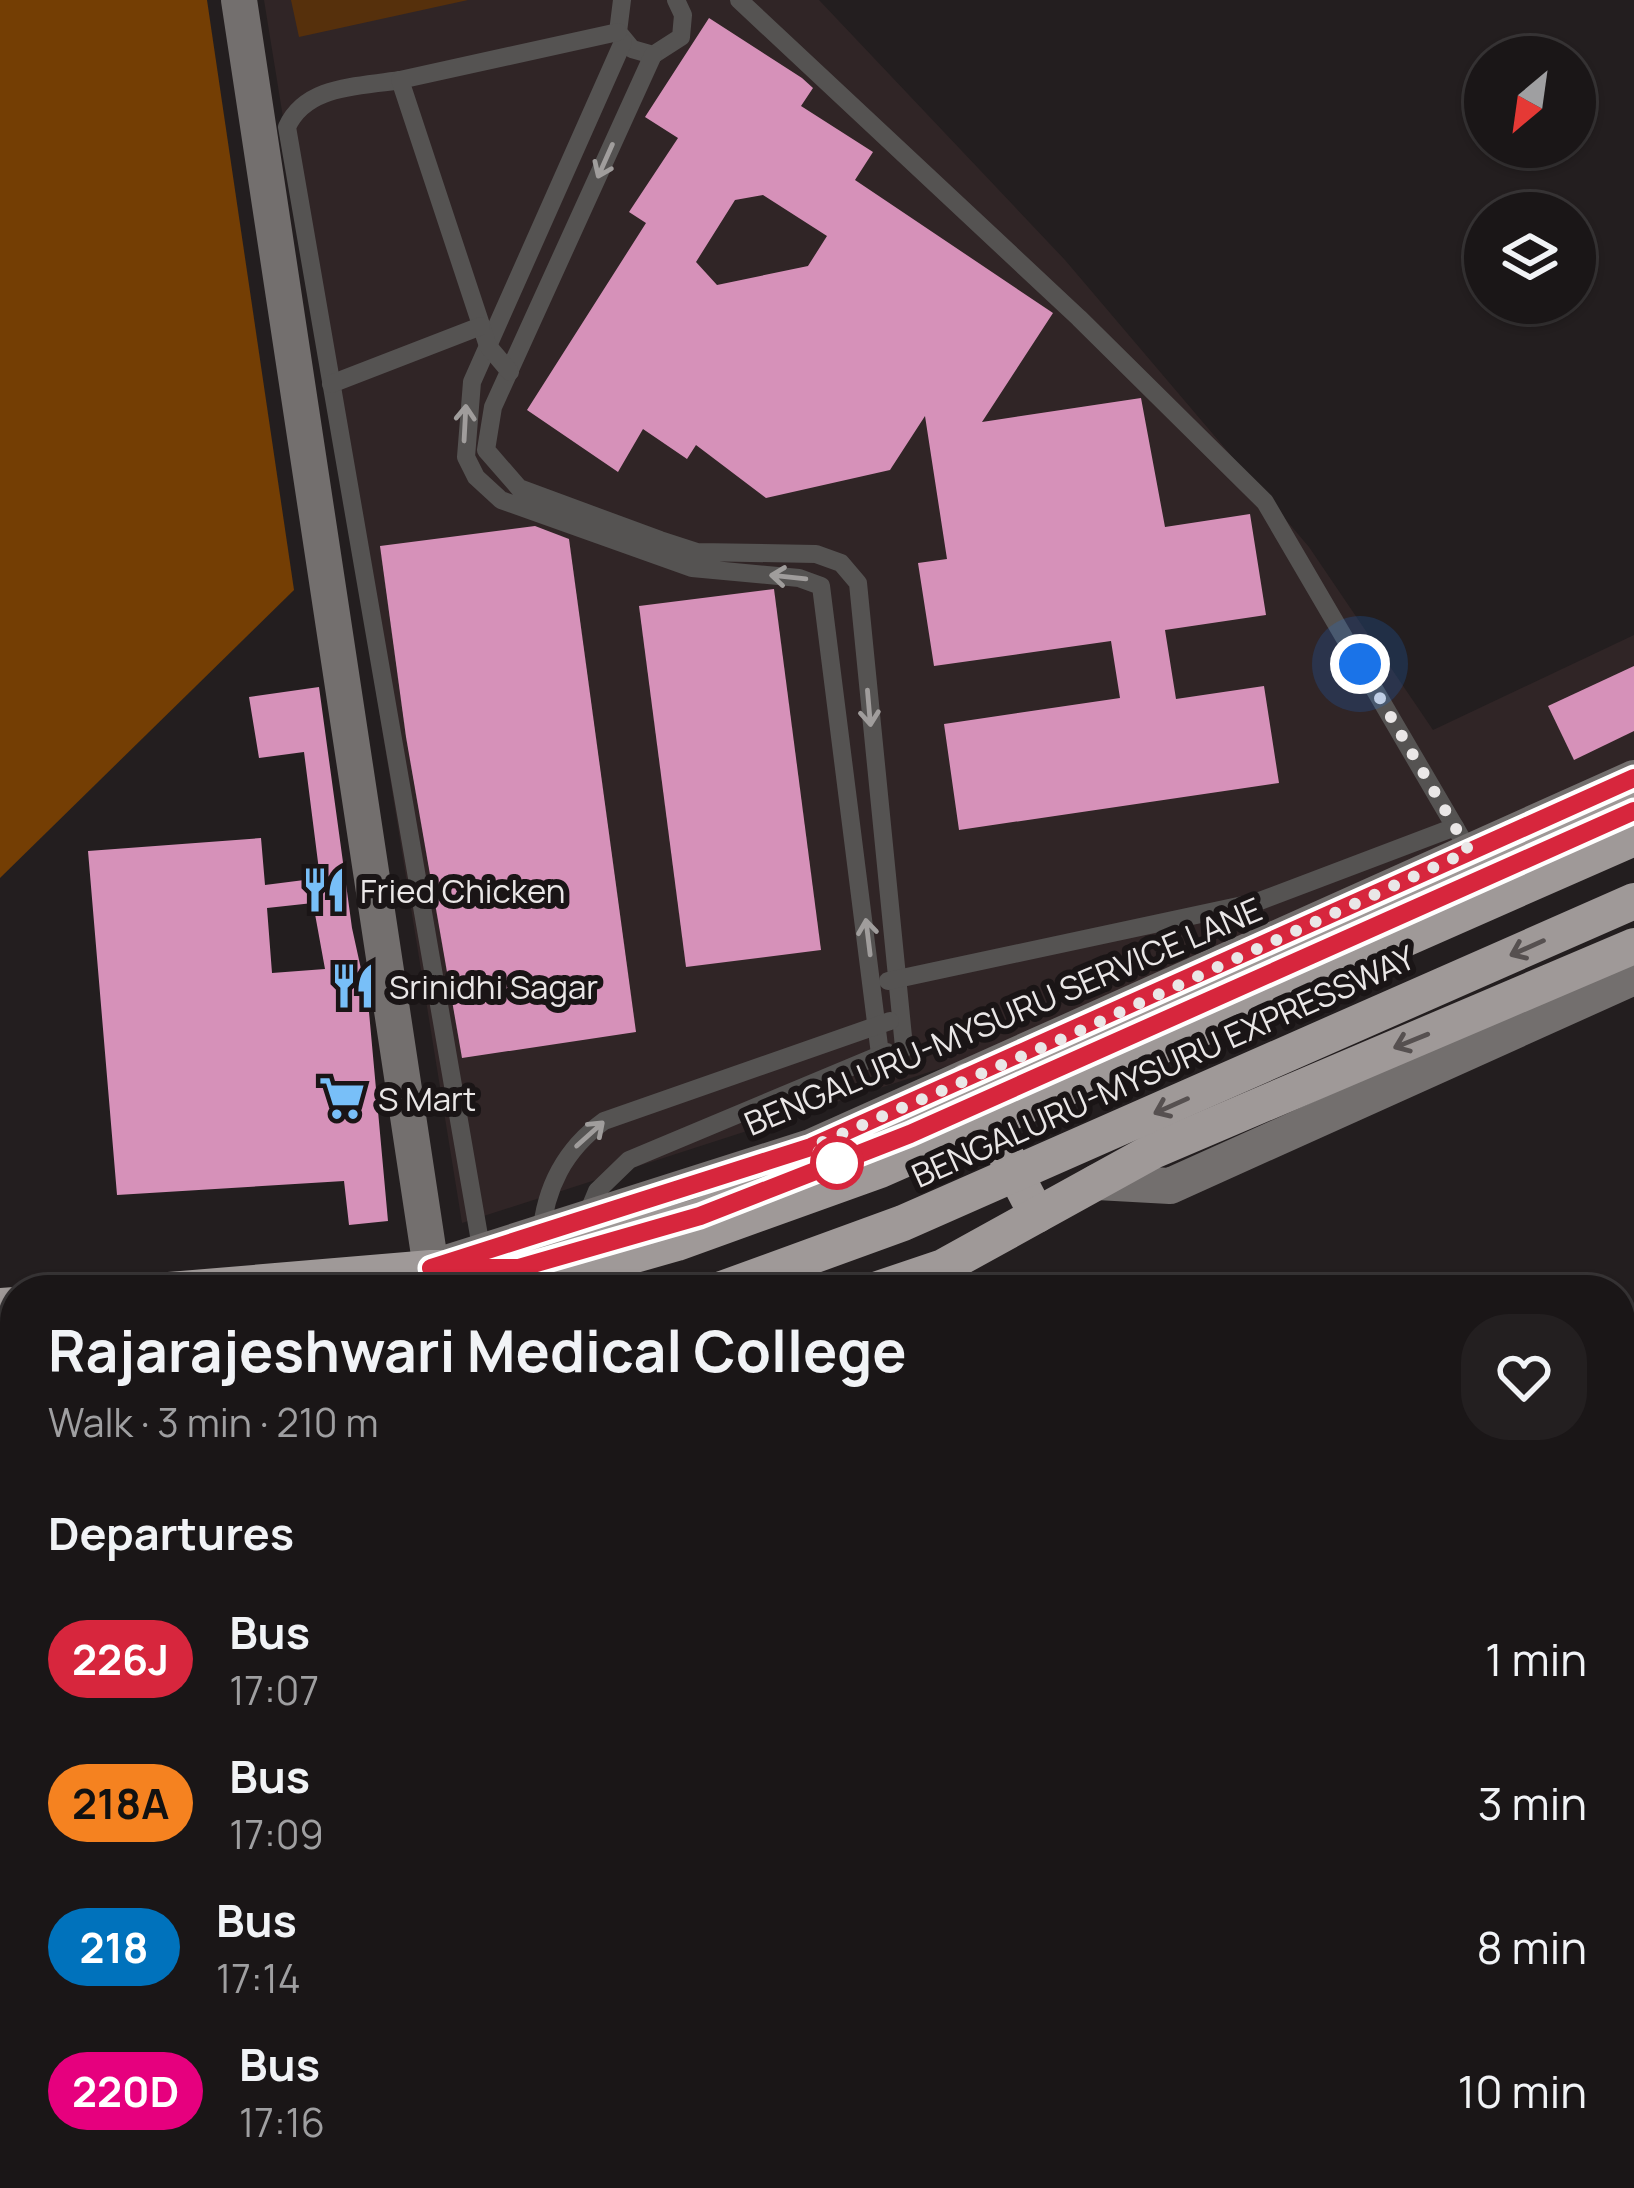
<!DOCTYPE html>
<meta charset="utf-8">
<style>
:root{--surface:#1a1617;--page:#231f20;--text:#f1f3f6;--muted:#9f9fa1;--line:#383536}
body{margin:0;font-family:Manrope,sans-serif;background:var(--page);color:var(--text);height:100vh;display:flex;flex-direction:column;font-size:45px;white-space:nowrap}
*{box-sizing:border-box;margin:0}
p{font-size:39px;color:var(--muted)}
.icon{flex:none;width:66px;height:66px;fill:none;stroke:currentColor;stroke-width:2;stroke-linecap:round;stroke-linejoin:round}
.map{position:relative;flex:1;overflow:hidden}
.panel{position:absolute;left:0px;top:1275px;width:1635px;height:915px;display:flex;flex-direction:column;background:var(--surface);border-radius:48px 48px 0 0;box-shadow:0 3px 9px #0004,0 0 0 3px var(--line)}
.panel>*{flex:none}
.badge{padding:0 24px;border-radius:39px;font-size:42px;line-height:78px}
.needle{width:78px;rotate:209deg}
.buttons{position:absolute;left:1464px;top:36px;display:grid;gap:24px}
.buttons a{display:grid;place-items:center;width:132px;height:132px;border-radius:50%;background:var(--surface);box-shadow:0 3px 9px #0004,0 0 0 3px var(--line);font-size:60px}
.you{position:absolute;width:60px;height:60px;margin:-30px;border:9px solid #fff;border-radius:50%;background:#1a73e8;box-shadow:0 0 0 18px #1a73e833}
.map>.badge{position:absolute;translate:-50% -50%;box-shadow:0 0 0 6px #fff}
h2{padding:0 48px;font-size:45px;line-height:108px}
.round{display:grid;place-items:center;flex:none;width:126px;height:126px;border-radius:48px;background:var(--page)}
.summary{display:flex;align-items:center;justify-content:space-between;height:204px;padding:0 48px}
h1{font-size:57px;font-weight:700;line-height:90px}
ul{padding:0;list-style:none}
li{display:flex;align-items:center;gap:36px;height:144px;padding:0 48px}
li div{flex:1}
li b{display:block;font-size:45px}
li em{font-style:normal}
li .badge{min-width:132px;font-weight:700;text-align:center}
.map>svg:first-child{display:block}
.built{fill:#302526}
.green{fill:#56300c}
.forest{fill:#743e04}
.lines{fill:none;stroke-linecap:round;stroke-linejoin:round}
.stream{stroke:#907197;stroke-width:9}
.building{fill:#d691b9;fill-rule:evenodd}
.lane{stroke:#555352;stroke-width:18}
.secondary{stroke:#736f6e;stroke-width:36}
.highway{stroke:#9f9998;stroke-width:36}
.rail{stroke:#949091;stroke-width:9;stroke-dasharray:15 15;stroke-linecap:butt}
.highway-bridge{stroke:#9f9998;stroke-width:36}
.oneway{stroke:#a09d9c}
.oneway2{stroke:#565050}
.line-casing{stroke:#fff;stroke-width:27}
.line{stroke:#d7263d;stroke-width:18}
.walk{stroke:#eae7e7;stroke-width:12;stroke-dasharray:0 21.6}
.stop-dot{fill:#fff;stroke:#d7263d;stroke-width:6}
.labels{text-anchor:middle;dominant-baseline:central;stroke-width:12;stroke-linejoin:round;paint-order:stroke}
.poi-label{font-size:33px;fill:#eae7e7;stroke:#1a1516;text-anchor:start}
.street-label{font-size:33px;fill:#eae7e7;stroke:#1a1516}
</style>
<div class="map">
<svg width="1634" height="2188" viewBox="0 0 1634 2188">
<rect width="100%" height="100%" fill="#231e1f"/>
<polygon class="built" points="264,0 819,0 1065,260 1309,547 1433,730 1634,635 1634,764 951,1065 462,1223"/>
<g class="green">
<polygon points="291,0 468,0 299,37"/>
<polygon points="0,1913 15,1914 15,2175 311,2175 304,2188 0,2188"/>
</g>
<polygon class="forest" points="0,0 207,0 294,590 0,878"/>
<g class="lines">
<g class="stream">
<polyline points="1620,1368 1634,1366"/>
<polyline points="0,1682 15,1686"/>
<polyline points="1571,2175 1576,2188"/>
</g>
</g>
<g class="building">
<path d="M 709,18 L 802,78 L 813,88 L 801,106 L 873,152 L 855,180 L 1053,313 L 982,422 L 1141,398 L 1165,527 L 1250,514 L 1266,615 L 1165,630 L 1176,699 L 1264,686 L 1279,783 L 959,830 L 944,724 L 1120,698 L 1111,641 L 934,666 L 918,563 L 947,559 L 925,416 L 890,470 L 766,498 L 696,445 L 687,459 L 643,429 L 618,472 L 527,410 L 646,223 L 629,212 L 678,138 L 645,117 ZM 763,195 L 827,236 L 808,266 L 717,285 L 696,262 L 735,200 Z"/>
<polygon points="535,526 569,539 636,1032 462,1058 406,737 380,546"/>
<polygon points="774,589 821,950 686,967 639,606"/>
<polygon points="1634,666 1634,731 1574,760 1548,706"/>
<path d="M 319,687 L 352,928 L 368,1001 L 388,1221 L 349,1225 L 344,1181 L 117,1195 L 88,851 L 261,838 L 265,885 L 320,878 L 304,752 L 259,758 L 249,697 ZM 313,903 L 325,969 L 272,973 L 267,908 Z"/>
</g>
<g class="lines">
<g class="lane">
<polyline points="622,0 618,32 632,49 653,55 681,37 683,15 676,0"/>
<polyline points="739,0 1079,318 1265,502 1469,851"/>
<polyline points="623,42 472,382 466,457 476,477 501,500 692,568 799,578 821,586 880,1054 895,1063 904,1047 858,583 841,563 816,554 697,552 660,540 519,488 486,450 493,407 653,55"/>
<path d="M 400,80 C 358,87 306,85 287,127 L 482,1253"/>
<polyline points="510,372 488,346 400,80 618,32"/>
<polyline points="331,384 481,326"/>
<polyline points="888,981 1257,902 1455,827"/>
<polyline points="585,1220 597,1191 629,1160 887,1052"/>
<path d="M 541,1236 C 545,1188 564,1150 604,1121 L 890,1021"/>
</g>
<g class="secondary">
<polyline points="239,0 431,1268 811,1147 1634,778"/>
<polyline points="1097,1182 1170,1186 1634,977"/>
</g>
<g class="highway">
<polyline points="967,1081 1037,1215"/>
<polyline points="169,1290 431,1268 519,1268 700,1216 910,1134 1634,811"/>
<polyline points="875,1290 943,1267 1153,1151 1634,946"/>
<polyline points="0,1306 15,1305"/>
<polyline points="0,1369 15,1367"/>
<polyline points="0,1435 15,1433"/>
<polyline points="0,1494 15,1492"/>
</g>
<g class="rail">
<polyline points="0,1536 15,1534"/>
<polyline points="0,1561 15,1560"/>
</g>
<g class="highway-bridge">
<polyline points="511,1290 677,1243 880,1170 1634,838"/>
<polyline points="719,1290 903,1223 1634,901"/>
</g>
</g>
<defs><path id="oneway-shaft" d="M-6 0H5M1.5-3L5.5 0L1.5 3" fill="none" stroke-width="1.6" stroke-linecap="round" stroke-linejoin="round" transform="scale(3)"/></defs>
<g class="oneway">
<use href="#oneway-shaft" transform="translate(605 161) rotate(114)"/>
<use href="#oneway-shaft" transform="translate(465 423) rotate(-87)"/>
<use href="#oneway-shaft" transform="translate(788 577) rotate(-174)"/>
<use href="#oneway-shaft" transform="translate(869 708) rotate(85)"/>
<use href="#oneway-shaft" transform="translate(868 937) rotate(-97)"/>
<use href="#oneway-shaft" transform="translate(590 1134) rotate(-42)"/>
</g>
<g class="oneway2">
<use href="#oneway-shaft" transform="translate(1527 948) rotate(156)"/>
<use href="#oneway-shaft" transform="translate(1411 1041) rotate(158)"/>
<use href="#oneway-shaft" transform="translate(1171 1106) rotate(156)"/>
</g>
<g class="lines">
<g class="line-casing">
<polyline id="line" points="1634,778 811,1147 431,1268 519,1268 700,1216 910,1134 1634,811"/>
</g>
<use href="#line" class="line"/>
<polyline class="walk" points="837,1163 811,1147 1064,1038 1469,851 1360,664"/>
</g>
<defs>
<g id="restaurant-bare" transform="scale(3.6)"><path d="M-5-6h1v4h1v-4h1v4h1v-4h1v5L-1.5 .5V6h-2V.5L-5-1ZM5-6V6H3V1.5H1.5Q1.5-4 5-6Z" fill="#78bff8" stroke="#1a1516" stroke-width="2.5" paint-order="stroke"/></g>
<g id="supermarket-bare" transform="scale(3.6)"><path d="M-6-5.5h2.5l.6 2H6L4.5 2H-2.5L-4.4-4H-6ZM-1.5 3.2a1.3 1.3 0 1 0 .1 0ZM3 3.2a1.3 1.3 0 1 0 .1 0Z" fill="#78bff8" stroke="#1a1516" stroke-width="2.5" paint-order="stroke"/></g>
</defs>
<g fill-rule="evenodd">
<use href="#restaurant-bare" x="324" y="890"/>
<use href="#restaurant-bare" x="353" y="986"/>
<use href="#supermarket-bare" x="342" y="1098"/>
</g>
<circle class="stop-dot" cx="837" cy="1163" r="24"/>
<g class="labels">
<g class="poi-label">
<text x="360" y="890">Fried Chicken</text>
<text x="389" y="986">Srinidhi Sagar</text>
<text x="378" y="1098">S Mart</text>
</g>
<g class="street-label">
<text transform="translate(1003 1016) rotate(-23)">BENGALURU-MYSURU SERVICE LANE</text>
<text transform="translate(1163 1066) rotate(-24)">BENGALURU-MYSURU EXPRESSWAY</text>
</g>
</g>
</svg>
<div class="buttons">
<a><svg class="needle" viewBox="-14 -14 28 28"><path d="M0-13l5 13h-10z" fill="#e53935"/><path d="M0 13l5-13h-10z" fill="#9f9fa1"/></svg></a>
<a><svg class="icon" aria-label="layers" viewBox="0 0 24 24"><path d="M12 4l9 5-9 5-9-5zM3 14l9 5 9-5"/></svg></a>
</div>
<div class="you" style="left:1360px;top:664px"></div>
<section class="panel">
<div class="summary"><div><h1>Rajarajeshwari Medical College</h1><p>Walk · 3 min · 210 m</p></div><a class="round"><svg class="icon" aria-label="heart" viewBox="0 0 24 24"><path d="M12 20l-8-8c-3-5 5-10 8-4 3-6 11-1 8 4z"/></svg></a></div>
<h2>Departures</h2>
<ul>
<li><span class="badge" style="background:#d7263d;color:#fff">226J</span><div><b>Bus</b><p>17:07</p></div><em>1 min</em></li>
<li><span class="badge" style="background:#f58220;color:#111">218A</span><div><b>Bus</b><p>17:09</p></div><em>3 min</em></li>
<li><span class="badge" style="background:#0072bc;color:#fff">218</span><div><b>Bus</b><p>17:14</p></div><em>8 min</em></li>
<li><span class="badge" style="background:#e6007e;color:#fff">220D</span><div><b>Bus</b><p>17:16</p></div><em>10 min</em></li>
</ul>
</section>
</div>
